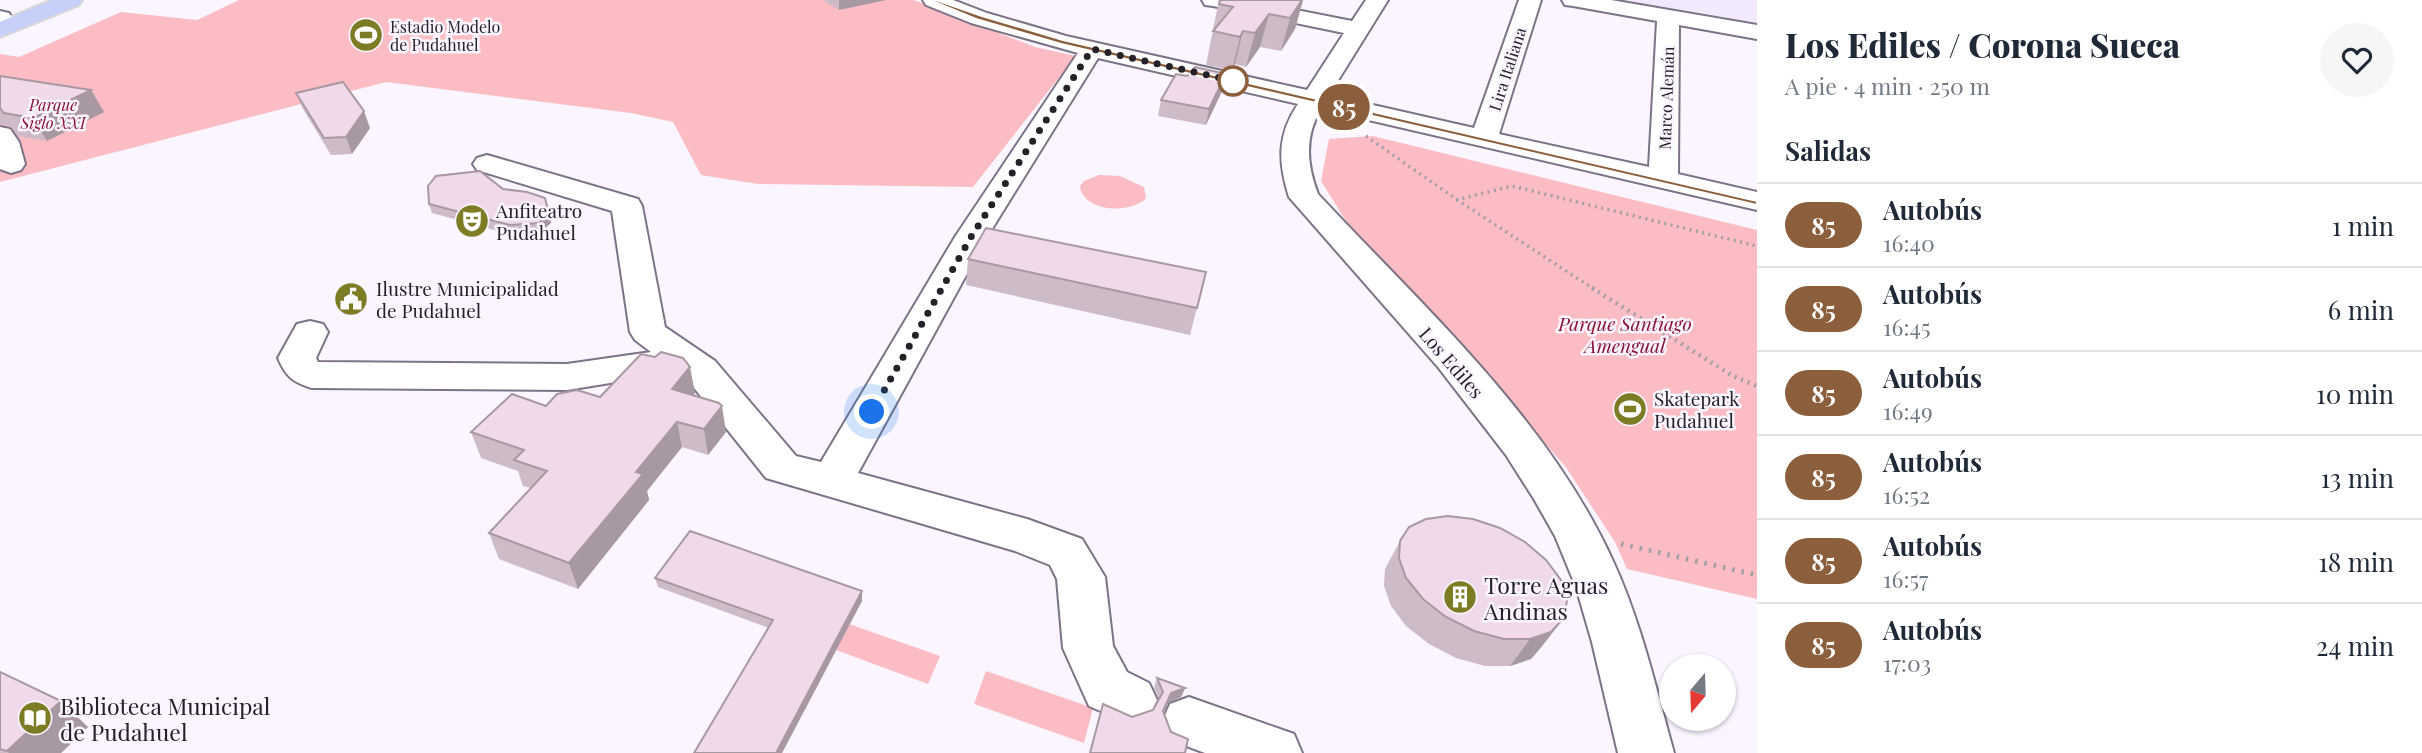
<!DOCTYPE html>
<html lang="es">
<meta charset="utf-8">
<style>
:root{--surface:#fff;--page:#f6f6f7;--text:#1f2937;--muted:#747a83;--line:#e0e1e3}
body{margin:0;font-family:"Playfair Display",serif;background:var(--page);color:var(--text);height:100vh;display:flex;flex-direction:column;font-size:26px;white-space:nowrap}
*{box-sizing:border-box;margin:0}
p{font-size:23px;color:var(--muted)}
.icon{flex:none;width:38px;height:38px;fill:none;stroke:currentColor;stroke-width:2;stroke-linecap:round;stroke-linejoin:round}
.map{position:relative;flex:1;overflow:hidden}
.panel{display:flex;flex-direction:column;background:var(--surface);width:665px}
.panel>*{flex:none}
.badge{padding:0 14px;border-radius:23px;font-size:24px;line-height:46px}
.needle{width:46px;rotate:199deg}
.tools{position:absolute;left:1659px;top:654px;display:grid;gap:14px}
.tools a{display:grid;place-items:center;width:77px;height:77px;border-radius:50%;background:var(--surface);box-shadow:0 2px 5px #0004;font-size:35px}
.you{position:absolute;width:35px;height:35px;margin:-18px;border:5px solid #fff;border-radius:50%;background:#1a73e8;box-shadow:0 0 0 10px #1a73e833}
.map>.badge{position:absolute;translate:-50% -50%;box-shadow:0 0 0 4px #fff}
h2{padding:0 28px;font-size:26px;line-height:63px}
.round{display:grid;place-items:center;flex:none;width:74px;height:74px;border-radius:37px;background:var(--page)}
.summary{display:flex;align-items:center;justify-content:space-between;height:119px;padding:0 28px}
h1{font-size:33px;font-weight:800;line-height:52px}
ul{padding:0;list-style:none}
li{display:flex;align-items:center;gap:21px;height:84px;padding:0 28px;border-top:2px solid var(--line)}
li div{flex:1}
li b{display:block;font-size:26px}
li em{font-style:normal}
li .badge{min-width:77px;font-weight:700;text-align:center}
main{display:flex;flex:1;min-height:0}
.map>svg:first-child{display:block}
.built{fill:#f2eafc}
.green{fill:#fbbcc3}
.lines{fill:none;stroke-linecap:round;stroke-linejoin:round}
.minor-casing{stroke:#7c7387;stroke-width:4}
.major-casing{stroke:#d8d7d8;stroke-width:4}
.path-far2{stroke:#a39ea7;stroke-width:3.5;stroke-dasharray:2 4.5;stroke-linecap:butt}
.path-far1{stroke:#a39ea7;stroke-width:4.5;stroke-dasharray:2 5;stroke-linecap:butt}
.path{stroke:#a39ea7;stroke-width:5;stroke-dasharray:2.5 7;stroke-linecap:butt}
.minor{fill:#fff;fill-rule:evenodd}
.major{fill:#c7d0f8;fill-rule:evenodd}
.wall{fill:#cebbc8}
.shaded-wall{fill:#a898a2}
.building{fill:#f0d9e8;stroke:#a898a2;stroke-width:2}
.line{fill:#8b5e3c;stroke:#fff;stroke-width:2}
.walk{stroke:#252129;stroke-width:7;stroke-dasharray:0 12.6}
.stop-dot{fill:#fff;stroke:#8b5e3c;stroke-width:3.5}
.labels{text-anchor:middle;dominant-baseline:central;stroke-width:5;stroke-linejoin:round;paint-order:stroke}
.far-poi-label{font-size:16px;fill:#252129;stroke:#faf5ff;text-anchor:start}
.far-street-label{font-size:16px;fill:#252129;stroke:#faf5ff}
.far-park-label{font-size:16px;font-style:italic;fill:#8b1137;stroke:#faf5ff}
.poi-label{font-size:19px;fill:#252129;stroke:#faf5ff;text-anchor:start}
.park-label{font-size:19px;font-style:italic;fill:#8b1137;stroke:#faf5ff}
.street-label{font-size:19px;fill:#252129;stroke:#faf5ff}
.near-poi-label{font-size:23px;fill:#252129;stroke:#faf5ff;text-anchor:start}
</style>
<main>
<div class="map">
<svg width="1757" height="753" viewBox="0 0 1757 753">
<rect width="100%" height="100%" fill="#faf5ff"/>
<polygon class="built" points="1598,0 1757,0 1757,27"/>
<g class="green">
<polygon points="239,0 914,0 1035,47 1076,56 973,187 758,184 701,175 673,122 631,113 386,82 0,182 0,54 19,57 121,12 197,20"/>
<polygon points="1373,136 1757,230 1757,599 1627,569 1615,542 1565,466 1346,221 1321,181 1329,139"/>
<path d="M 1099,175 L 1120,176 L 1144,187 L 1146,198 C 1132,214 1083,213 1080,186 L 1084,181 Z"/>
<polygon points="849,624 940,656 928,684 836,650"/>
<polygon points="986,671 1093,708 1084,743 974,704"/>
</g>
<g class="lines">
<g class="minor-casing">
<g id="minor">
<path d="M 923,0 L 953,0 L 987,13 L 1066,36 L 1307,90 L 1344,33 L 1213,6 L 1205,5 L 1202,0 L 1246,0 L 1352,21 L 1366,0 L 1388,0 L 1329,95 L 1474,128 L 1519,0 L 1541,0 L 1499,134 L 1649,167 L 1657,21 L 1573,6 L 1565,5 L 1562,0 L 1611,0 L 1757,25 L 1757,39 L 1679,25 L 1678,174 L 1757,192 L 1757,210 L 1321,109 C 1304,137 1307,165 1318,194 C 1424,308 1547,417 1613,561 C 1641,622 1656,688 1674,753 L 1618,753 L 1592,642 L 1576,587 L 1555,536 L 1534,499 L 1506,455 L 1438,367 L 1289,197 C 1278,162 1277,135 1298,104 L 1098,58 L 987,237 L 858,473 L 1027,519 L 1082,539 L 1105,577 L 1113,646 L 1127,672 L 1149,683 L 1157,700 L 1149,717 L 1130,724 L 1089,706 L 1063,648 L 1057,579 L 1050,565 L 1015,551 L 766,478 L 687,379 L 678,372 L 567,390 L 312,388 C 293,382 286,377 278,358 L 297,324 L 310,321 L 323,324 L 328,332 L 316,358 L 318,362 L 567,364 L 651,352 L 635,340 L 630,332 L 612,211 L 477,170 L 473,164 L 477,158 L 487,155 L 638,199 L 642,206 L 665,327 L 715,361 L 796,456 L 821,462 L 955,237 L 1078,53 L 971,23 L 926,5 Z"/>
<polygon points="0,11 9,13 12,18 9,23 0,25"/>
<polygon points="0,127 10,129 19,142 25,164 21,170 11,173 0,169"/>
<polygon points="1189,697 1294,734 1302,753 1205,753 1170,740 1162,722 1170,704"/>
</g>
</g>
<g class="major-casing">
<polygon id="major" points="52,0 82,0 79,5 0,37 0,22"/>
</g>
<g class="path-far2">
<polyline points="1366,136 1456,199 1595,290"/>
<polyline points="1456,200 1512,186 1757,246"/>
</g>
<polyline class="path-far1" points="1592,288 1733,376 1757,386"/>
<polyline class="path" points="1621,544 1757,575"/>
<use href="#minor" class="minor"/>
<use href="#major" class="major"/>
</g>
<g class="wall">
<polygon points="823,0 886,0 839,10"/>
<polygon points="1219,0 1303,0 1295,29 1281,51 1260,47 1246,67 1235,64 1232,70 1206,65"/>
<polygon points="1226,74 1223,89 1206,125 1158,116 1161,100 1187,76"/>
<polygon points="0,76 91,90 104,112 47,141 18,136 12,128 1,124 0,126"/>
<polygon points="296,93 370,128 352,154 331,155 303,109"/>
<polygon points="503,189 545,198 551,223 541,232 513,235 432,213 429,204"/>
<polygon points="968,259 1206,272 1190,335 966,285"/>
<polygon points="695,393 693,395 726,432 708,455 682,447 647,491 649,500 578,589 499,559 489,533 531,488 523,486 518,471 481,458 471,432 546,406 600,397"/>
<polygon points="1400,541 1543,645 1531,659 1510,666 1485,666 1456,658 1429,644 1406,626 1391,606 1384,586 1385,569"/>
<polygon points="655,578 862,591 862,601 782,753 694,753 769,628 658,587"/>
<polygon points="0,672 88,727 61,753 0,753"/>
<polygon points="1157,678 1185,688 1181,697 1168,703 1163,712 1153,710 1159,699 1154,688"/>
</g>
<g class="shaded-wall">
<polygon points="839,0 886,0 839,10"/>
<polygon points="1302,0 1303,0 1295,29 1281,51 1290,18"/>
<polygon points="1269,14 1260,47 1246,67 1255,33"/>
<polygon points="1243,31 1235,64 1232,70 1240,37"/>
<polygon points="1226,74 1223,89 1206,125 1209,109"/>
<polygon points="91,90 104,112 47,141 33,118"/>
<polygon points="364,111 370,128 352,154 346,137"/>
<polygon points="549,214 551,223 541,232 539,223"/>
<polygon points="690,367 695,393 677,415 672,389"/>
<polygon points="722,406 726,432 708,455 704,429"/>
<polygon points="677,422 682,447 647,491 649,500 578,589 569,563 636,472"/>
<polygon points="862,591 862,601 782,753 776,753"/>
<polygon points="1564,618 1543,645 1531,659 1510,666 1530,639"/>
<polygon points="1185,688 1181,697 1168,703 1160,721 1171,693"/>
<polygon points="61,701 88,727 61,753 9,753 7,751"/>
</g>
<g class="building">
<polygon points="1220,0 1302,0 1290,18 1269,14 1255,33 1243,31 1240,37 1213,31 1233,7 1219,4"/>
<polygon points="1195,67 1226,74 1209,109 1161,100 1176,74 1187,76"/>
<polygon points="0,76 91,90 33,118 4,113 0,108"/>
<polygon points="343,82 364,111 346,137 324,138 296,93"/>
<polygon points="480,171 503,189 527,192 545,198 549,214 539,223 510,225 429,204 428,186 436,176"/>
<polygon points="986,228 1206,272 1197,308 968,259"/>
<polygon points="661,352 683,358 690,367 672,389 719,403 722,406 704,429 677,422 636,472 643,474 569,563 489,533 547,471 514,460 524,450 471,432 512,394 546,406 557,394 577,390 600,397 641,354 655,357"/>
<polygon points="1448,516 1473,519 1500,528 1525,542 1546,560 1561,580 1567,600 1564,618 1551,632 1530,639 1504,639 1474,631 1446,617 1423,599 1406,578 1399,558 1400,541 1409,527 1426,519"/>
<polygon points="690,531 862,591 776,753 694,753 773,620 655,578"/>
<polygon points="0,672 61,701 7,751 0,749"/>
<polygon points="1157,678 1185,688 1171,693 1163,711 1171,732 1188,739 1185,753 1090,753 1103,704 1132,717 1153,710 1163,692"/>
</g>
<polygon class="line" points="930,0 936,0 982,16 1063,40 1757,201 1757,205 1061,44 976,19"/>
<g class="lines">
<polyline class="walk" points="872,412 971,237 1092,49 1238,82 1233,81"/>
</g>
<defs>
<g id="stadium-disc" transform="scale(1.75)"><circle r="9.5" fill="#7d7b23" stroke="#faf5ff"/><path d="M0-5a6.5 5 0 1 0 0 10a6.5 5 0 1 0 0-10ZM-3.5-1.8h7v3.6h-7Z" fill="#fff"/></g>
<g id="theatre-disc" transform="scale(1.75)"><circle r="9.5" fill="#7d7b23" stroke="#faf5ff"/><path d="M-5-5.5Q0-4 5-5.5V0Q5 5 0 6Q-5 5-5 0ZM-3.3-2.5H-1v1.5H-3.3ZM1-2.5H3.3v1.5H1ZM-2.8 1Q0 5.5 2.8 1Z" fill="#fff"/></g>
<g id="civic-disc" transform="scale(1.75)"><circle r="9.5" fill="#7d7b23" stroke="#faf5ff"/><path d="M-.6-6.5H3V-4.5H.6V-3L4-1V1h2V6H-6V1h2V-1L-.6-3ZM-1.2 2.5V6h2.4V2.5Z" fill="#fff"/></g>
<g id="building-disc" transform="scale(1.75)"><circle r="9.5" fill="#7d7b23" stroke="#faf5ff"/><path d="M-4-6H4V6H1V3H-1V6H-4ZM-2.5-4.3h1.7v1.8h-1.7ZM.8-4.3h1.7v1.8H.8ZM-2.5-1h1.7V.8h-1.7ZM.8-1h1.7V.8H.8Z" fill="#fff"/></g>
<g id="library-disc" transform="scale(1.75)"><circle r="9.5" fill="#7d7b23" stroke="#faf5ff"/><path d="M-6-4Q-3-5.5-.7-3.5V5Q-3 3-6 4ZM6-4Q3-5.5 .7-3.5V5Q3 3 6 4Z" fill="#fff"/></g>
</defs>
<g fill-rule="evenodd">
<use href="#stadium-disc" x="366" y="35"/>
<use href="#theatre-disc" x="472" y="221"/>
<use href="#civic-disc" x="351" y="299"/>
<use href="#stadium-disc" x="1630" y="409"/>
<use href="#building-disc" x="1460" y="597"/>
<use href="#library-disc" x="35" y="718"/>
</g>
<circle class="stop-dot" cx="1233" cy="81" r="14"/>
<g class="labels">
<g class="far-poi-label">
<text x="390" y="26">Estadio Modelo<tspan x="390" dy="18">de Pudahuel</tspan></text>
</g>
<g class="far-street-label">
<text transform="translate(1507 69) rotate(-72)">Lira Italiana</text>
<text transform="translate(1666 98) rotate(-88)">Marco Alemán</text>
</g>
<g class="far-park-label">
<text x="53" y="104">Parque<tspan x="53" dy="18">Siglo XXI</tspan></text>
</g>
<g class="poi-label">
<text x="496" y="210">Anfiteatro<tspan x="496" dy="22">Pudahuel</tspan></text>
<text x="376" y="288">Ilustre Municipalidad<tspan x="376" dy="22">de Pudahuel</tspan></text>
<text x="1654" y="398">Skatepark<tspan x="1654" dy="22">Pudahuel</tspan></text>
</g>
<g class="park-label">
<text x="1625" y="323">Parque Santiago<tspan x="1625" dy="22">Amengual</tspan></text>
</g>
<g class="street-label">
<text transform="translate(1452 362) rotate(49)">Los Ediles</text>
</g>
<g class="near-poi-label">
<text x="1484" y="584">Torre Aguas<tspan x="1484" dy="26">Andinas</tspan></text>
<text x="60" y="705">Biblioteca Municipal<tspan x="60" dy="26">de Pudahuel</tspan></text>
</g>
</g>
</svg>
<div class="tools">
<a><svg class="needle" viewBox="-14 -14 28 28"><path d="M0-13l5 13h-10z" fill="#e53935"/><path d="M0 13l5-13h-10z" fill="#747a83"/></svg></a>
</div>
<div class="you" style="left:872px;top:412px"></div>
<b class="badge" style="left:1344px;top:107px;background:#8b5e3c;color:#fff">85</b>
</div>
<section class="panel">
<div class="summary"><div><h1>Los Ediles / Corona Sueca</h1><p>A pie · 4 min · 250 m</p></div><a class="round"><svg class="icon" aria-label="heart" viewBox="0 0 24 24"><path d="M12 20l-8-8c-3-5 5-10 8-4 3-6 11-1 8 4z"/></svg></a></div>
<h2>Salidas</h2>
<ul>
<li><span class="badge" style="background:#8b5e3c;color:#fff">85</span><div><b>Autobús</b><p>16:40</p></div><em>1 min</em></li>
<li><span class="badge" style="background:#8b5e3c;color:#fff">85</span><div><b>Autobús</b><p>16:45</p></div><em>6 min</em></li>
<li><span class="badge" style="background:#8b5e3c;color:#fff">85</span><div><b>Autobús</b><p>16:49</p></div><em>10 min</em></li>
<li><span class="badge" style="background:#8b5e3c;color:#fff">85</span><div><b>Autobús</b><p>16:52</p></div><em>13 min</em></li>
<li><span class="badge" style="background:#8b5e3c;color:#fff">85</span><div><b>Autobús</b><p>16:57</p></div><em>18 min</em></li>
<li><span class="badge" style="background:#8b5e3c;color:#fff">85</span><div><b>Autobús</b><p>17:03</p></div><em>24 min</em></li>
</ul>
</section>
</main>
